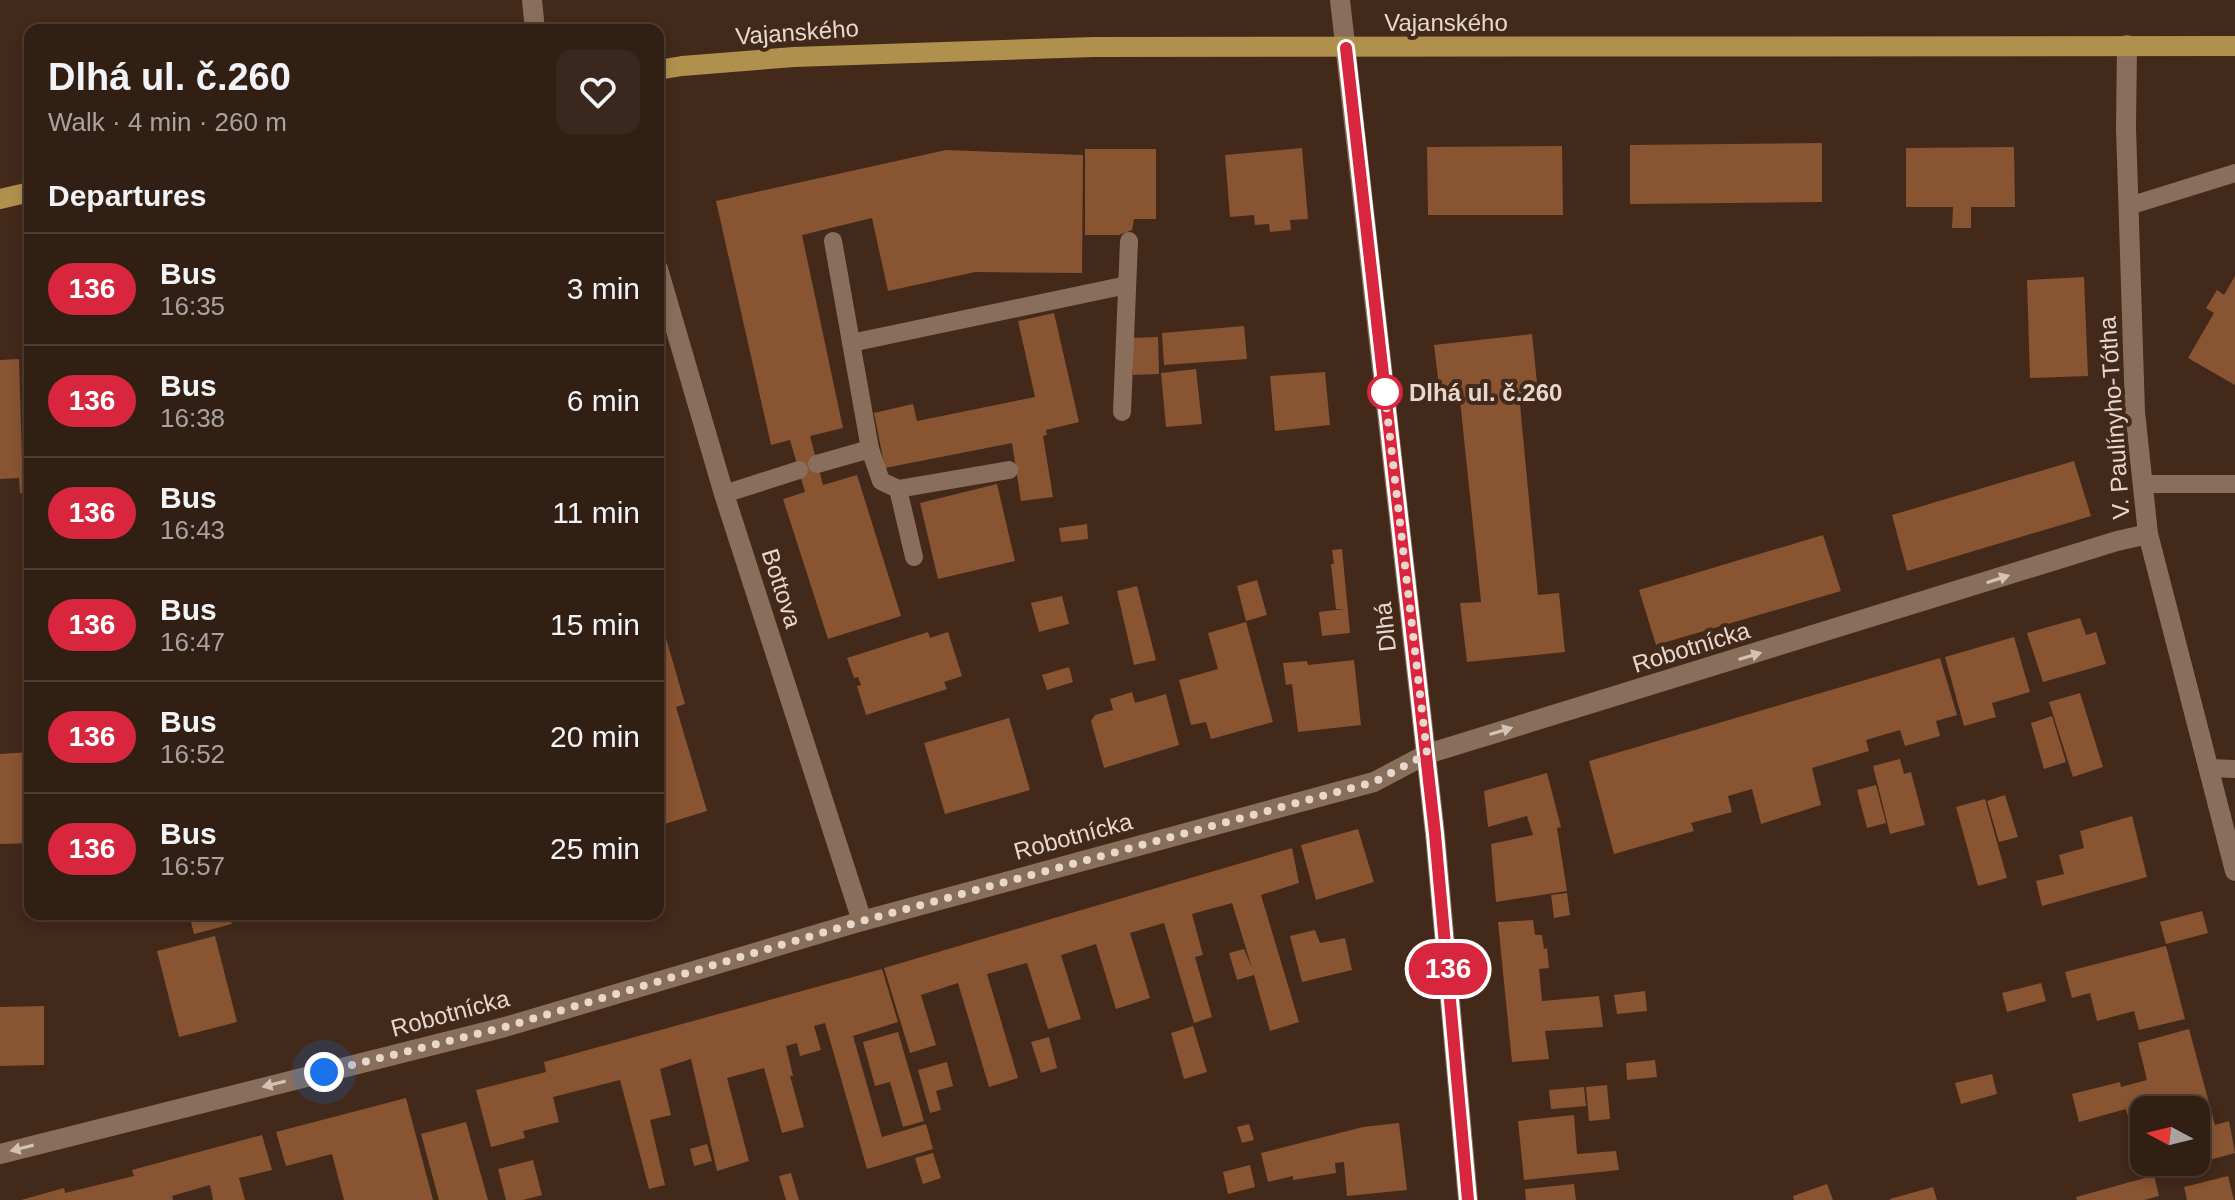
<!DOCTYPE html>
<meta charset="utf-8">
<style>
:root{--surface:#321f14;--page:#3a271d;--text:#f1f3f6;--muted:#a8a2a0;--line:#4d3d34}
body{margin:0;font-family:Arial,sans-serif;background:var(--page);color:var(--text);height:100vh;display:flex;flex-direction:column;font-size:30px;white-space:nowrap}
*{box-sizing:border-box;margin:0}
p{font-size:26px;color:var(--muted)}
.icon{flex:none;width:44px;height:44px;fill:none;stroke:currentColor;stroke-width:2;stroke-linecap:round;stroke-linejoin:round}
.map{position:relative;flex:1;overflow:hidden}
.side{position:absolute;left:24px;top:24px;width:640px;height:896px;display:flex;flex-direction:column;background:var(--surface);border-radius:16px;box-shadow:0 4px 12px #0003,0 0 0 2px var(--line)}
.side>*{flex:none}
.badge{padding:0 16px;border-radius:26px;font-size:28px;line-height:52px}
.needle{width:52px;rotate:277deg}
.buttons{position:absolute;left:2130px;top:1096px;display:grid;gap:16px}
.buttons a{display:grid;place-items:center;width:80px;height:80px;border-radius:16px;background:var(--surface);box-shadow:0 4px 12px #0003,0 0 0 2px var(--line);font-size:40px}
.you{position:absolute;width:40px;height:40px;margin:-20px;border:6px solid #fff;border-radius:50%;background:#1a73e8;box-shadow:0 0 0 12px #1a73e833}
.map>.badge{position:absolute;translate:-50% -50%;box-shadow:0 0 0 4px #fff}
h2{padding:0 24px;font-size:30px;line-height:72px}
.round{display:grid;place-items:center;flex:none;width:84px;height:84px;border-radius:16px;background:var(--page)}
.summary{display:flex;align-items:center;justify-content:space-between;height:136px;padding:0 24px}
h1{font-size:38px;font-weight:600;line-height:60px}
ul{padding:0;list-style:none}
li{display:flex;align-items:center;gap:24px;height:112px;padding:0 24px;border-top:2px solid var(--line)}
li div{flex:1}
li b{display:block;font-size:30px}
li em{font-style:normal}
li .badge{min-width:88px;font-weight:700;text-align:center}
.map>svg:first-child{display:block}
.building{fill:#885432;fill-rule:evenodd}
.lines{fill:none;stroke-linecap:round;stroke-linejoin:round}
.service{stroke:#8a6e5c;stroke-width:18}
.minor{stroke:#8a6e5c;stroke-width:20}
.primary{stroke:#b0904d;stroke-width:20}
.oneway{fill:#d4c2b6}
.line-casing{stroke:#fff;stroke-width:18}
.line{stroke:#d7263d;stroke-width:12}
.walk{stroke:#e7d7cd;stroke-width:8;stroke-dasharray:0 14.4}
.stop-dot{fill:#fff;stroke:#d7263d;stroke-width:4}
.labels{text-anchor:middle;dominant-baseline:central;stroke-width:8;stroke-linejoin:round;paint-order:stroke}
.street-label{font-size:24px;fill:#e7d7cd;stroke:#42291a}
.stop-label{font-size:24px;font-weight:bold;fill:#e7d7cd;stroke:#42291a;text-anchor:start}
</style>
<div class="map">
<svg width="2235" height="1200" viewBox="0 0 2235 1200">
<rect width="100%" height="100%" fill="#42291a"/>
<g class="building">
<polygon points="1822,143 1822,202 1630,204 1630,145"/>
<polygon points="1562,146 1563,215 1428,215 1427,147"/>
<polygon points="2014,147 2015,207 1971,207 1971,228 1952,228 1953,207 1906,207 1906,148"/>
<polygon points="1302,148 1308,219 1290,220 1291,230 1270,232 1269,224 1255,225 1254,215 1230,217 1225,155"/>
<polygon points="1085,149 1156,149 1156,219 1134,219 1132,230 1119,235 1085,235"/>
<polygon points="946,150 1083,155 1082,273 975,272 888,291 872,218 802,235 843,428 810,436 823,485 857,475 901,616 828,639 783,499 805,492 790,440 771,445 716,201"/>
<polygon points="2235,276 2235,385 2188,358 2214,313 2206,308 2217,290 2224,295"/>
<polygon points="2084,277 2088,376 2030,378 2027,280"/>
<polygon points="1054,313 1079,422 1046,430 1047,435 1043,436 1053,497 1021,501 1012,443 885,468 874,413 913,404 917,421 1035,397 1018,321"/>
<polygon points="1244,326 1247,359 1164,365 1162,333"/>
<polygon points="1532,334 1538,392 1519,394 1538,595 1559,593 1565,652 1467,662 1460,603 1481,602 1460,400 1441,403 1434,345"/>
<polygon points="1158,337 1159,374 1133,375 1132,338"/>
<polygon points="19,359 23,493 20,493 19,478 0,479 0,360"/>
<polygon points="1196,369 1202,424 1166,427 1161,373"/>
<polygon points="1325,372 1330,425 1275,431 1270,376"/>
<polygon points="2074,461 2091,516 1907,571 1892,515"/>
<polygon points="997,484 1015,561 938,579 920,503"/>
<polygon points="1087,524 1088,539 1061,542 1059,528"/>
<polygon points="1823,535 1841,591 1656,645 1639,590"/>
<polygon points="1342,549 1350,633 1322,636 1319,612 1344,609 1336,609 1331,564 1334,564 1332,550"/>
<polygon points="1257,580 1267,615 1246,621 1237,586"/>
<polygon points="1137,586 1156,660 1134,665 1117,591"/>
<polygon points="1062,596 1069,624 1039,632 1031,603"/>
<polygon points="659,614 685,704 676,707 707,811 658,826"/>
<polygon points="2080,618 2086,635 2096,632 2106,664 2043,682 2027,633"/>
<polygon points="1246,622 1273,722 1211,739 1206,722 1191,725 1179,680 1218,669 1208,633"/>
<polygon points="928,632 930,638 948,632 962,676 944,682 947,689 866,715 857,686 861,685 858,677 854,678 847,658"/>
<polygon points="2014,637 2030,692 1992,703 1996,717 1964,726 1945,657"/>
<polygon points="1940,658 1957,715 1936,721 1940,736 1905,746 1900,730 1866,740 1869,751 1812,768 1821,805 1761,824 1752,789 1728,796 1732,812 1691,823 1694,831 1614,854 1589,761"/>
<polygon points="1354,660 1361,725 1298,732 1292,684 1286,685 1283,663 1307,661 1308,665"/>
<polygon points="1069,667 1073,682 1047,690 1042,675"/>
<polygon points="1132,692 1135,703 1166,694 1179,745 1104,768 1091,721 1095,715 1113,710 1110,699"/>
<polygon points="2080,693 2103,767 2073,777 2049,702"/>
<polygon points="2052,716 2066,762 2044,769 2031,723"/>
<polygon points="1009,718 1030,790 945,814 924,743"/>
<polygon points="30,752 30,843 0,844 0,754"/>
<polygon points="1900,759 1904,774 1911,772 1925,825 1890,834 1873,766"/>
<polygon points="1547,773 1561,827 1557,828 1567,891 1496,902 1491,844 1533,835 1527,816 1488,827 1484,791"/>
<polygon points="1876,785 1886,823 1867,828 1857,790"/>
<polygon points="2005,795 2018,837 1999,842 1987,801"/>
<polygon points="1985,799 2007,878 1978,886 1956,807"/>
<polygon points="2132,816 2147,877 2042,906 2036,881 2064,874 2059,855 2084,848 2080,831"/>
<polygon points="1358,829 1374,882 1316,900 1301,845"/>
<polygon points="1292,848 1299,883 1261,895 1299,1022 1270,1031 1254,975 1237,980 1229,953 1244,949 1252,968 1232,903 1192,914 1203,955 1195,957 1212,1017 1194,1023 1164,923 1130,933 1150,998 1116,1009 1096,944 1061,955 1081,1019 1048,1029 1027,963 987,974 1018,1078 989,1087 958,983 921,995 936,1045 910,1053 884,968"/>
<polygon points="1567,893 1570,915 1554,918 1551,895"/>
<polygon points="2202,911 2208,933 2166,944 2160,922"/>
<polygon points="189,914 229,914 232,924 194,934"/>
<polygon points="1533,920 1535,935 1542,935 1544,949 1547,948 1549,968 1539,969 1542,1001 1599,996 1603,1027 1545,1031 1549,1059 1512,1062 1498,922"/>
<polygon points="1315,930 1320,943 1345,938 1352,970 1302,982 1290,936"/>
<polygon points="215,936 237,1022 179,1037 157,951"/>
<polygon points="2166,946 2185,1019 2139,1030 2134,1011 2097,1021 2090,993 2072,998 2065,972"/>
<polygon points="882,969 898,1022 853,1036 882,1137 926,1124 933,1149 867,1169 825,1023 814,1026 821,1050 800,1056 797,1043 786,1046 793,1076 790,1076 804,1127 782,1133 764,1068 727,1078 749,1161 717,1171 691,1059 660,1069 671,1115 650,1120 665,1185 649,1189 620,1080 553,1097 559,1122 523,1131 525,1138 491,1147 476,1090 546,1072 544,1062"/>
<polygon points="2041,983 2046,1001 2007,1012 2002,993"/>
<polygon points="1645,991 1647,1011 1617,1014 1614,995"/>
<polygon points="44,1006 44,1065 0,1066 0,1007"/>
<polygon points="1193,1026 1207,1072 1184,1079 1171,1033"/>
<path d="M 2189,1029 L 2215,1125 L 2229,1121 L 2235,1153 L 2154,1175 L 2159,1196 L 2144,1200 L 2077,1200 L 2076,1197 L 2145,1178 L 2126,1109 L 2079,1122 L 2072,1094 L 2120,1082 L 2121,1087 L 2147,1080 L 2138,1043 ZM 2144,1110 L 2196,1110 L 2196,1162 L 2144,1162 Z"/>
<polygon points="898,1032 924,1121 903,1127 890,1082 875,1086 863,1042"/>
<polygon points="1049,1037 1057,1068 1041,1073 1031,1042"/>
<polygon points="1655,1060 1657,1077 1627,1080 1626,1063"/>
<polygon points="947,1062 953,1086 936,1091 941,1110 930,1113 918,1070"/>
<polygon points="1992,1074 1997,1094 1961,1104 1955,1083"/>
<polygon points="1607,1085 1610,1119 1589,1121 1586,1087"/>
<polygon points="1584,1087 1586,1106 1551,1109 1549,1090"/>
<polygon points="406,1098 433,1200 344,1200 332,1154 286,1166 276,1132"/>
<polygon points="1574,1115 1577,1154 1616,1151 1619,1170 1524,1180 1518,1121"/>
<polygon points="466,1122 488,1200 439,1200 421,1134"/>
<polygon points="1399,1123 1407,1190 1347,1196 1344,1162 1335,1163 1336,1173 1293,1180 1293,1176 1268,1182 1261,1153 1363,1127"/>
<polygon points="1249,1124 1254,1140 1242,1143 1237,1127"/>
<polygon points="262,1135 272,1170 239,1178 245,1200 213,1200 210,1185 172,1196 173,1200 21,1200 64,1188 65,1193 134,1176 132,1170"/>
<polygon points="707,1144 712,1161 694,1166 690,1149"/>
<polygon points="933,1153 941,1178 923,1184 915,1158"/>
<polygon points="533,1160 542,1195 523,1200 506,1200 498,1169"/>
<polygon points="1250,1165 1255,1187 1228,1194 1223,1172"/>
<polygon points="791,1173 799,1200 786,1200 779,1176"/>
<polygon points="2228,1176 2234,1200 2187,1200 2184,1187"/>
<polygon points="1574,1184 1576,1200 1526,1200 1525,1189"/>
<polygon points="1827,1184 1833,1200 1794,1200 1793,1196"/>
<polygon points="1933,1187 1937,1200 1890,1200 1890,1199"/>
</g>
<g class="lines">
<g class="service">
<polyline points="2129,206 2235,173"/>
<polyline points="851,343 1127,285"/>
<polyline points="1122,412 1129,241"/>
<polyline points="870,449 881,481 898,489 914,557"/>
<polyline points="817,464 870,449 833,241"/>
<polyline points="2143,484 2235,484"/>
<polyline points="898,489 1009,470"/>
<polyline points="724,494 799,470"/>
<polyline points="2209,768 2235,769"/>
</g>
<g class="minor">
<polyline points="532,0 535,30"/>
<polyline points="1340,0 1435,834 1468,1200"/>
<polyline points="2127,45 2126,128 2135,412 2148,534 2235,871"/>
<polyline points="658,269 724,494 862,921"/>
<polyline points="0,1154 505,1027 862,921 1374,782 1427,754 2117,541 2148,534"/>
</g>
<g class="primary">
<polyline points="658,70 682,66 794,57 1094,47 2235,46"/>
<polyline points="0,199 30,192"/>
</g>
</g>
<defs><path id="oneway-solid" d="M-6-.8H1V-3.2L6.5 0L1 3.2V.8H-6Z" transform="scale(2)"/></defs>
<g class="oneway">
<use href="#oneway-solid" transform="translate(1998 579) rotate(-18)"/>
<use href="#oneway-solid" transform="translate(1750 656) rotate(-17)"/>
<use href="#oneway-solid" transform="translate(1501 731) rotate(-17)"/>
<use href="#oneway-solid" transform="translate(274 1084) rotate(166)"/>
<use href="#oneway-solid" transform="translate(22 1148) rotate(166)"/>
</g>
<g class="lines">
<g class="line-casing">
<polyline id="line" points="1346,48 1435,834 1468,1200"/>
</g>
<use href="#line" class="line"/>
<polyline class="walk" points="324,1072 505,1027 862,921 1374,782 1427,754 1384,386 1385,392"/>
</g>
<circle class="stop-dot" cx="1385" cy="392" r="16"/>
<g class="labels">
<g class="street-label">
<text x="1446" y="22">Vajanského</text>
<text transform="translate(797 32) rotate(-4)">Vajanského</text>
<text transform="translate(2114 418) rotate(-94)">V. Paulínyho-Tótha</text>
<text transform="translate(782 588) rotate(72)">Bottova</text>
<text transform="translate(1385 627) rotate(-96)">Dlhá</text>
<text transform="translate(1691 647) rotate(-17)">Robotnícka</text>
<text transform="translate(1073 836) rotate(-15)">Robotnícka</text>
<text transform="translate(450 1013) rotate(-15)">Robotnícka</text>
</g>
<g class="stop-label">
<text x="1409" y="392">Dlhá ul. č.260</text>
</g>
</g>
</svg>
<div class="buttons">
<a><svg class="needle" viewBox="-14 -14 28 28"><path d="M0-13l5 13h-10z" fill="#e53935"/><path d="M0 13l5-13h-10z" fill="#a8a2a0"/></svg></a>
</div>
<div class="you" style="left:324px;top:1072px"></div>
<b class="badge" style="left:1448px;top:969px;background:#d7263d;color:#fff">136</b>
<section class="side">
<div class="summary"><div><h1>Dlhá ul. č.260</h1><p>Walk · 4 min · 260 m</p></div><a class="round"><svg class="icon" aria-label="heart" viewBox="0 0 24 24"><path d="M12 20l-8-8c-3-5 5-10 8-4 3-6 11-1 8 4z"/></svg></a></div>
<h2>Departures</h2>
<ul>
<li><span class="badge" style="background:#d7263d;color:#fff">136</span><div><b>Bus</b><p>16:35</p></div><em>3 min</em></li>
<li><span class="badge" style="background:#d7263d;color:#fff">136</span><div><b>Bus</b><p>16:38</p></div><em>6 min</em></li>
<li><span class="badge" style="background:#d7263d;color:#fff">136</span><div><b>Bus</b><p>16:43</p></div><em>11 min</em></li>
<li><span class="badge" style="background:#d7263d;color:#fff">136</span><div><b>Bus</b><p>16:47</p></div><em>15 min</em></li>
<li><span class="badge" style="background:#d7263d;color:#fff">136</span><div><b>Bus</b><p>16:52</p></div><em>20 min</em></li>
<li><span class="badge" style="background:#d7263d;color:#fff">136</span><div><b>Bus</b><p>16:57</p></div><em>25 min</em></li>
</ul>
</section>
</div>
